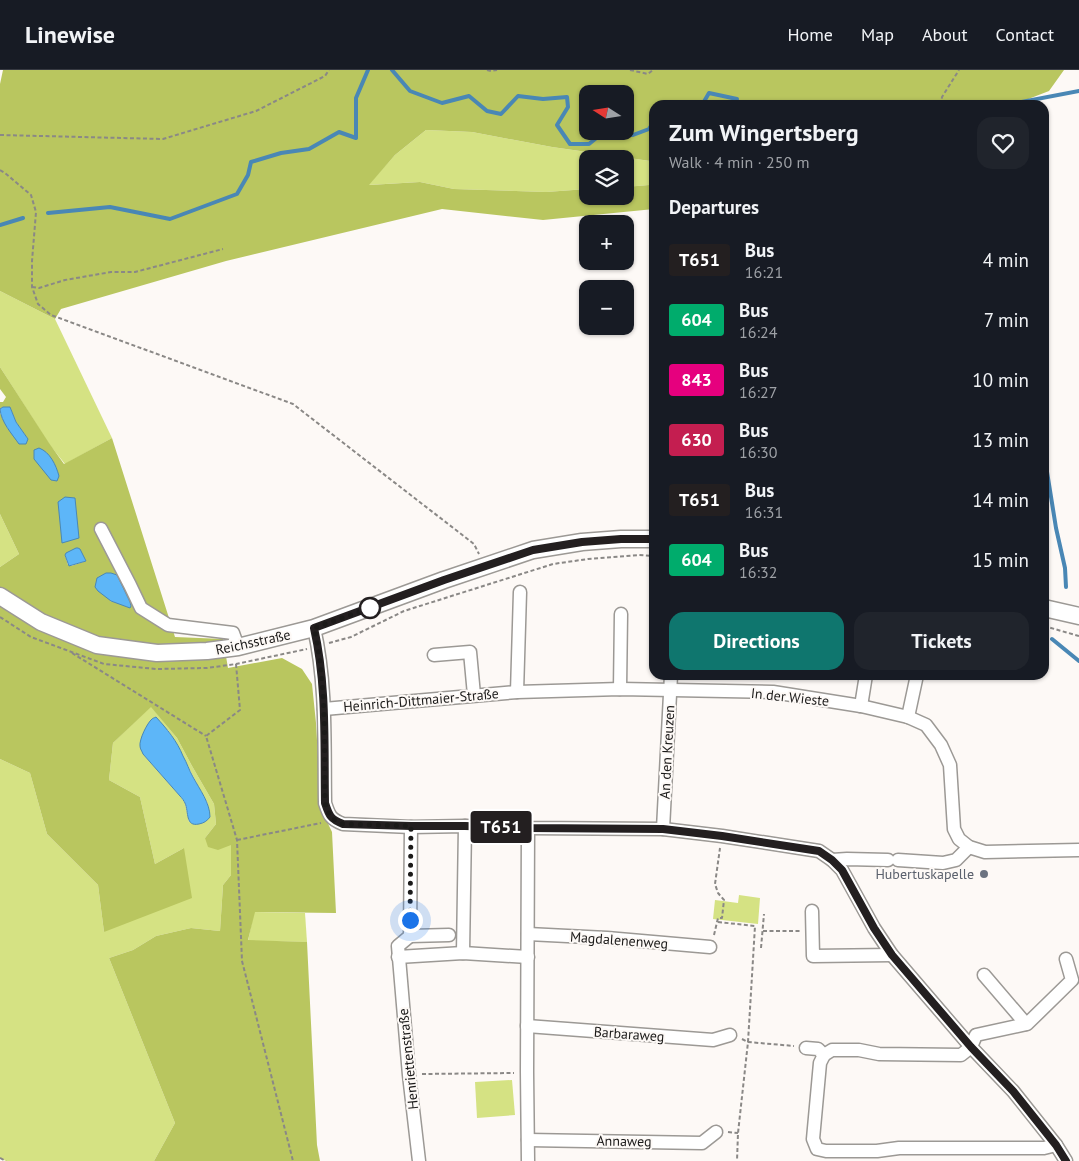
<!DOCTYPE html>
<meta charset="utf-8">
<style>
:root{--surface:#171b24;--page:#20242c;--text:#f1f3f6;--muted:#9ea1a6;--line:#363941;--accent:#0f766e}
body{margin:0;font-family:"PT Sans",sans-serif;background:var(--page);color:var(--text);height:100vh;display:flex;flex-direction:column;font-size:19px;white-space:nowrap}
*{box-sizing:border-box;margin:0}
p{font-size:16px;color:var(--muted)}
.icon{flex:none;width:28px;height:28px;fill:none;stroke:currentColor;stroke-width:2;stroke-linecap:round;stroke-linejoin:round}
.map{position:relative;flex:1;overflow:hidden}
.details{position:absolute;left:649px;top:30px;width:400px;height:580px;display:flex;flex-direction:column;background:var(--surface);border-radius:15px;box-shadow:0 1px 4px #0004}
.details>*{flex:none}
.badge{padding:0 10px;border-radius:4px;font-size:18px;line-height:32px}
.needle{width:32px;rotate:282deg}
.tools{position:absolute;left:579px;top:15px;display:grid;gap:10px}
.tools a{display:grid;place-items:center;width:55px;height:55px;border-radius:10px;background:var(--surface);box-shadow:0 1px 4px #0004;font-size:25px}
.you{position:absolute;width:25px;height:25px;margin:-12px;border:4px solid #fff;border-radius:50%;background:#1a73e8;box-shadow:0 0 0 8px #1a73e833}
.map>.badge{position:absolute;translate:-50% -50%;box-shadow:0 0 0 2px #fff}
h2{padding:0 20px;font-size:19px;line-height:45px}
.round{display:grid;place-items:center;flex:none;width:52px;height:52px;border-radius:15px;background:var(--page)}
.summary{display:flex;align-items:center;justify-content:space-between;height:85px;padding:0 20px}
h1{font-size:24px;font-weight:800;line-height:38px}
.primary-button{display:flex;gap:10px;margin-top:auto;padding:10px 20px}
.primary-button a{flex:1;height:58px;border-radius:15px;background:var(--accent);color:#fff;font-size:20px;font-weight:800;line-height:58px;text-align:center}
.primary-button a+a{background:var(--page);color:var(--text)}
ul{padding:0;list-style:none}
li{display:flex;align-items:center;gap:15px;height:60px;padding:0 20px}
li div{flex:1}
li b{display:block;font-size:19px}
li em{font-style:normal}
li .badge{min-width:55px;font-weight:700;text-align:center}
header{display:flex;align-items:center;gap:30px;box-sizing:border-box;height:70px;padding:0 25px;background:var(--surface);border-bottom:1px solid var(--line)}
header strong{font-size:24px}
nav{display:flex;gap:28px;margin-inline-start:auto;font-size:18px}
.map>svg:first-child{display:block}
.green{fill:#d5e283;fill-rule:evenodd}
.forest{fill:#b9c65f;fill-rule:evenodd}
.water{fill:#5db6f8;stroke:#4987b5}
.lines{fill:none;stroke-linecap:round;stroke-linejoin:round}
.stream{stroke:#4987b5;stroke-width:4}
.minor-casing{stroke:#9c9995;stroke-width:15}
.major-casing{stroke:#9c9995;stroke-width:19}
.path{stroke:#8a8886;stroke-width:2;stroke-dasharray:4 2.5;stroke-linecap:butt}
.minor{stroke:#fff;stroke-width:12}
.major{stroke:#fff;stroke-width:16}
.line-casing{stroke:#fff;stroke-width:11}
.line{stroke:#231f20;stroke-width:8}
.walk{stroke:#1b1a19;stroke-width:5;stroke-dasharray:0 9}
.stop-dot{fill:#fff;stroke:#231f20;stroke-width:2.5}
.worship-dot{fill:#6b7280;stroke:#fdf9f6;stroke-width:2}
.labels{text-anchor:middle;dominant-baseline:central;stroke-width:4;stroke-linejoin:round;paint-order:stroke}
.street-label{font-size:14px;fill:#1b1a19;stroke:#fdf9f6}
.worship-label{font-size:14px;fill:#5b616d;stroke:#fdf9f6;text-anchor:end}
</style>
<header>
<strong>Linewise</strong>
<nav><a>Home</a><a>Map</a><a>About</a><a>Contact</a></nav>
</header>
<div class="map">
<svg width="1079" height="1091" viewBox="0 0 1079 1091">
<rect width="100%" height="100%" fill="#fdf9f6"/>
<g class="green">
<polygon points="426,60 472,62 552,77 650,91 649,115 625,117 625,89 588,89 587,119 546,122 454,119 420,112 368,115 395,85"/>
<polygon points="0,221 55,249 112,368 65,394 49,374 0,297"/>
<polygon points="0,444 19,484 0,497"/>
<path d="M 151,636 L 177,668 L 192,696 L 214,734 L 216,754 L 205,768 L 231,775 L 231,805 L 223,815 L 220,861 L 191,858 L 156,866 L 133,880 L 109,888 L 175,1053 L 154,1091 L 6,1091 L 0,1088 L 0,689 L 30,703 L 47,764 L 98,815 L 104,862 L 184,778 L 155,794 L 140,727 L 109,710 L 113,673 ZM 168,660 C 183,684 194,710 208,734 L 189,752 L 185,733 L 180,726 L 143,684 Z"/>
<polygon points="739,825 760,828 758,854 713,849 715,830 738,833"/>
<polygon points="254,842 305,843 307,872 248,871"/>
<polygon points="512,1010 515,1045 477,1048 475,1012"/>
</g>
<g class="forest">
<path d="M 3,0 L 1064,0 L 1049,21 L 1013,35 L 654,35 L 654,139 L 543,150 L 442,139 L 226,191 L 61,239 L 55,249 L 0,221 L 0,14 ZM 588,24 L 625,24 L 625,61 L 588,61 ZM 426,60 L 472,62 L 552,77 L 650,91 L 649,115 L 625,117 L 625,126 L 588,126 L 587,119 L 546,122 L 454,119 L 420,112 L 369,115 L 395,85 Z"/>
<path d="M 0,297 L 49,373 L 64,394 L 112,368 L 175,567 L 223,569 L 228,598 L 282,588 L 302,599 L 312,614 L 316,653 L 321,739 L 332,762 L 336,843 L 255,842 L 248,870 L 307,872 L 317,1075 L 320,1091 L 154,1091 L 175,1053 L 109,888 L 133,880 L 156,866 L 191,858 L 220,861 L 223,815 L 231,805 L 231,775 L 218,780 L 208,777 L 205,768 L 216,754 L 214,734 L 192,696 L 177,668 L 151,637 L 113,673 L 109,710 L 140,727 L 155,794 L 184,778 L 192,828 L 104,862 L 98,815 L 47,764 L 30,703 L 0,689 L 0,497 L 19,484 L 0,444 L 0,343 L 8,359 L 28,369 L 16,352 L 10,337 L 3,337 L 0,339 L 0,332 L 3,332 L 6,327 L 0,319 ZM 78,478 L 86,491 L 71,496 L 68,495 L 65,485 ZM 117,505 L 130,532 L 131,536 L 127,537 L 122,534 L 110,531 Z"/>
</g>
<g class="water">
<path d="M 3,337 L 10,337 L 16,352 L 28,369 L 26,374 L 19,374 C 12,364 1,352 0,339 Z"/>
<path d="M 39,378 C 50,382 56,395 59,406 L 57,411 L 51,410 L 34,389 L 34,380 Z"/>
<polygon points="65,427 75,428 79,468 62,473 58,432"/>
<polygon points="76,478 78,478 80,479 86,491 69,496 65,485 66,483"/>
<polygon points="106,503 111,503 117,505 130,532 131,536 130,538 111,531 98,521 95,517 97,508"/>
<path d="M 156,647 C 167,659 177,671 183,686 C 187,693 189,700 193,707 C 200,720 210,733 210,747 C 207,751 204,753 199,754 C 185,757 189,742 185,733 C 184,731 182,728 180,726 L 143,684 C 142,681 140,679 140,676 C 139,670 147,653 152,649 C 153,648 154,648 156,647 Z"/>
</g>
<g class="lines">
<g class="stream">
<polyline points="392,0 410,21 442,33 469,26 487,41 501,44 518,26 543,29 567,27 568,37 557,55 570,74 589,74 605,61"/>
<polyline points="678,35 683,33 684,35"/>
<polyline points="702,35 709,23 737,29 734,35"/>
<polyline points="1006,35 1079,21"/>
<polyline points="616,61 633,65 649,59 654,51"/>
<polyline points="48,143 110,137 170,149 237,124 248,105 251,92 281,83 309,79 339,62 356,68 356,28 368,0"/>
<polyline points="0,155 23,148"/>
<polyline points="1044,383 1056,458 1065,498 1066,517"/>
<polyline points="1052,569 1079,591"/>
</g>
<g class="minor-casing">
<g id="minor">
<polyline points="101,459 130,515 141,538 168,555 233,563 238,577"/>
<path d="M 314,558 C 327,615 324,675 325,733 C 329,745 330,749 343,754 L 411,757 L 465,756 L 528,758 L 663,759 L 722,766 L 819,781 L 832,790 L 842,800 L 874,858 L 892,885 L 971,977 L 1013,1021 L 1056,1075 L 1066,1091"/>
<polyline points="434,585 470,582 474,625"/>
<polyline points="917,605 908,647 926,655 941,675 950,695 954,759 959,769 969,777 985,782 1079,780"/>
<polyline points="620,619 621,544"/>
<polyline points="517,622 520,522"/>
<polyline points="861,636 866,605"/>
<polyline points="324,639 517,622 620,619 773,622 861,636 908,647"/>
<polyline points="411,757 410,866 398,876 409,1005 419,1091"/>
<polyline points="663,759 671,605"/>
<polyline points="832,790 847,789 888,790"/>
<polyline points="898,790 943,793 956,790 969,777"/>
<polyline points="812,841 813,886 892,885"/>
<polyline points="528,864 607,868 710,877"/>
<polyline points="410,866 449,865"/>
<polyline points="463,883 465,756"/>
<polyline points="398,887 463,883 528,887"/>
<polyline points="984,905 1026,954"/>
<polyline points="527,956 713,970 730,965"/>
<polyline points="806,978 818,979 824,985 832,980 859,980 879,984 961,985 971,977 976,965 1027,954 1072,910 1066,889"/>
<polyline points="824,985 820,993 813,1069 817,1079 826,1081 877,1081 899,1078 1044,1078 1056,1075"/>
<polyline points="528,1070 702,1073 716,1062"/>
<polyline points="528,1091 527,1002 528,758"/>
</g>
</g>
<g class="major-casing">
<g id="major">
<polyline points="0,526 41,552 97,575 157,583 207,581 238,577 314,558 444,510 533,480 582,472 621,469 654,469"/>
<polyline points="1044,538 1079,546"/>
</g>
</g>
<g class="path">
<polyline points="487,0 491,1 497,0"/>
<polyline points="630,0 648,4 653,0"/>
<polyline points="941,35 942,27 959,0"/>
<polyline points="0,65 163,69 256,41 325,6 329,0"/>
<polyline points="0,100 5,103 31,125 36,142 32,191 32,217 38,234 51,245 293,334 474,474 479,484"/>
<polyline points="32,217 39,218 65,210 111,202 135,202 223,179"/>
<polyline points="0,547 31,567 104,594 156,599 207,598 236,594 307,579"/>
<polyline points="1044,556 1079,566"/>
<polyline points="329,573 351,567 404,541 553,494 588,489 639,485 654,486"/>
<polyline points="72,583 206,666"/>
<polyline points="236,594 240,640 206,666 237,770 242,891 293,1091"/>
<polyline points="237,770 321,753"/>
<polyline points="718,852 755,856 748,972 738,1063 737,1091"/>
<polyline points="763,861 801,861"/>
<polyline points="714,865 718,848 722,848 724,830 718,823 715,814 720,778"/>
<polyline points="761,878 764,844"/>
<polyline points="742,969 748,972 794,976"/>
<polyline points="422,1004 514,1003"/>
<polyline points="728,1062 738,1063"/>
<polyline points="0,1088 6,1091"/>
</g>
<use href="#minor" class="minor"/>
<use href="#major" class="major"/>
</g>
<g class="lines">
<g class="line-casing">
<path id="line" d="M 654,469 L 621,469 L 582,472 L 533,480 L 444,510 L 314,558 C 327,615 324,675 325,733 C 329,745 330,749 343,754 L 411,756 L 465,756 L 528,758 L 663,759 L 722,766 L 819,781 L 832,790 L 842,800 L 874,858 L 892,885 L 971,977 L 1013,1021 L 1056,1075 L 1066,1091"/>
</g>
<use href="#line" class="line"/>
<path class="walk" d="M 370,538 L 373,537 L 314,558 C 327,615 324,675 325,733 C 329,745 330,749 343,754 L 411,756 L 410,850"/>
</g>
<circle class="stop-dot" cx="370" cy="538" r="10"/>
<circle class="worship-dot" cx="984" cy="804" r="5"/>
<g class="labels">
<g class="street-label">
<text transform="translate(253 572) rotate(-12)">Reichsstraße</text>
<text transform="translate(790 627) rotate(6)">In der Wieste</text>
<text transform="translate(421 630) rotate(-5)">Heinrich-Dittmaier-Straße</text>
<text transform="translate(667 682) rotate(-87)">An den Kreuzen</text>
<text transform="translate(619 870) rotate(4)">Magdalenenweg</text>
<text transform="translate(629 964) rotate(4)">Barbaraweg</text>
<text transform="translate(408 989) rotate(-96)">Henriettenstraße</text>
<text transform="translate(624 1071) rotate(1)">Annaweg</text>
</g>
<g class="worship-label">
<text x="974" y="804">Hubertuskapelle</text>
</g>
</g>
</svg>
<div class="tools">
<a><svg class="needle" viewBox="-14 -14 28 28"><path d="M0-13l5 13h-10z" fill="#e53935"/><path d="M0 13l5-13h-10z" fill="#9ea1a6"/></svg></a>
<a><svg class="icon" aria-label="layers" viewBox="0 0 24 24"><path d="M12 4l9 5-9 5-9-5zM3 14l9 5 9-5"/></svg></a>
<a>+</a>
<a>−</a>
</div>
<div class="you" style="left:410px;top:850px"></div>
<b class="badge" style="left:501px;top:757px;background:#231f20;color:#fff">T651</b>
<section class="details">
<div class="summary"><div><h1>Zum Wingertsberg</h1><p>Walk · 4 min · 250 m</p></div><a class="round"><svg class="icon" aria-label="heart" viewBox="0 0 24 24"><path d="M12 20l-8-8c-3-5 5-10 8-4 3-6 11-1 8 4z"/></svg></a></div>
<h2>Departures</h2>
<ul>
<li><span class="badge" style="background:#231f20;color:#fff">T651</span><div><b>Bus</b><p>16:21</p></div><em>4 min</em></li>
<li><span class="badge" style="background:#00ac6c;color:#fff">604</span><div><b>Bus</b><p>16:24</p></div><em>7 min</em></li>
<li><span class="badge" style="background:#e6007e;color:#fff">843</span><div><b>Bus</b><p>16:27</p></div><em>10 min</em></li>
<li><span class="badge" style="background:#c41e50;color:#fff">630</span><div><b>Bus</b><p>16:30</p></div><em>13 min</em></li>
<li><span class="badge" style="background:#231f20;color:#fff">T651</span><div><b>Bus</b><p>16:31</p></div><em>14 min</em></li>
<li><span class="badge" style="background:#00ac6c;color:#fff">604</span><div><b>Bus</b><p>16:32</p></div><em>15 min</em></li>
</ul>
<div class="primary-button"><a>Directions</a><a>Tickets</a></div>
</section>
</div>
